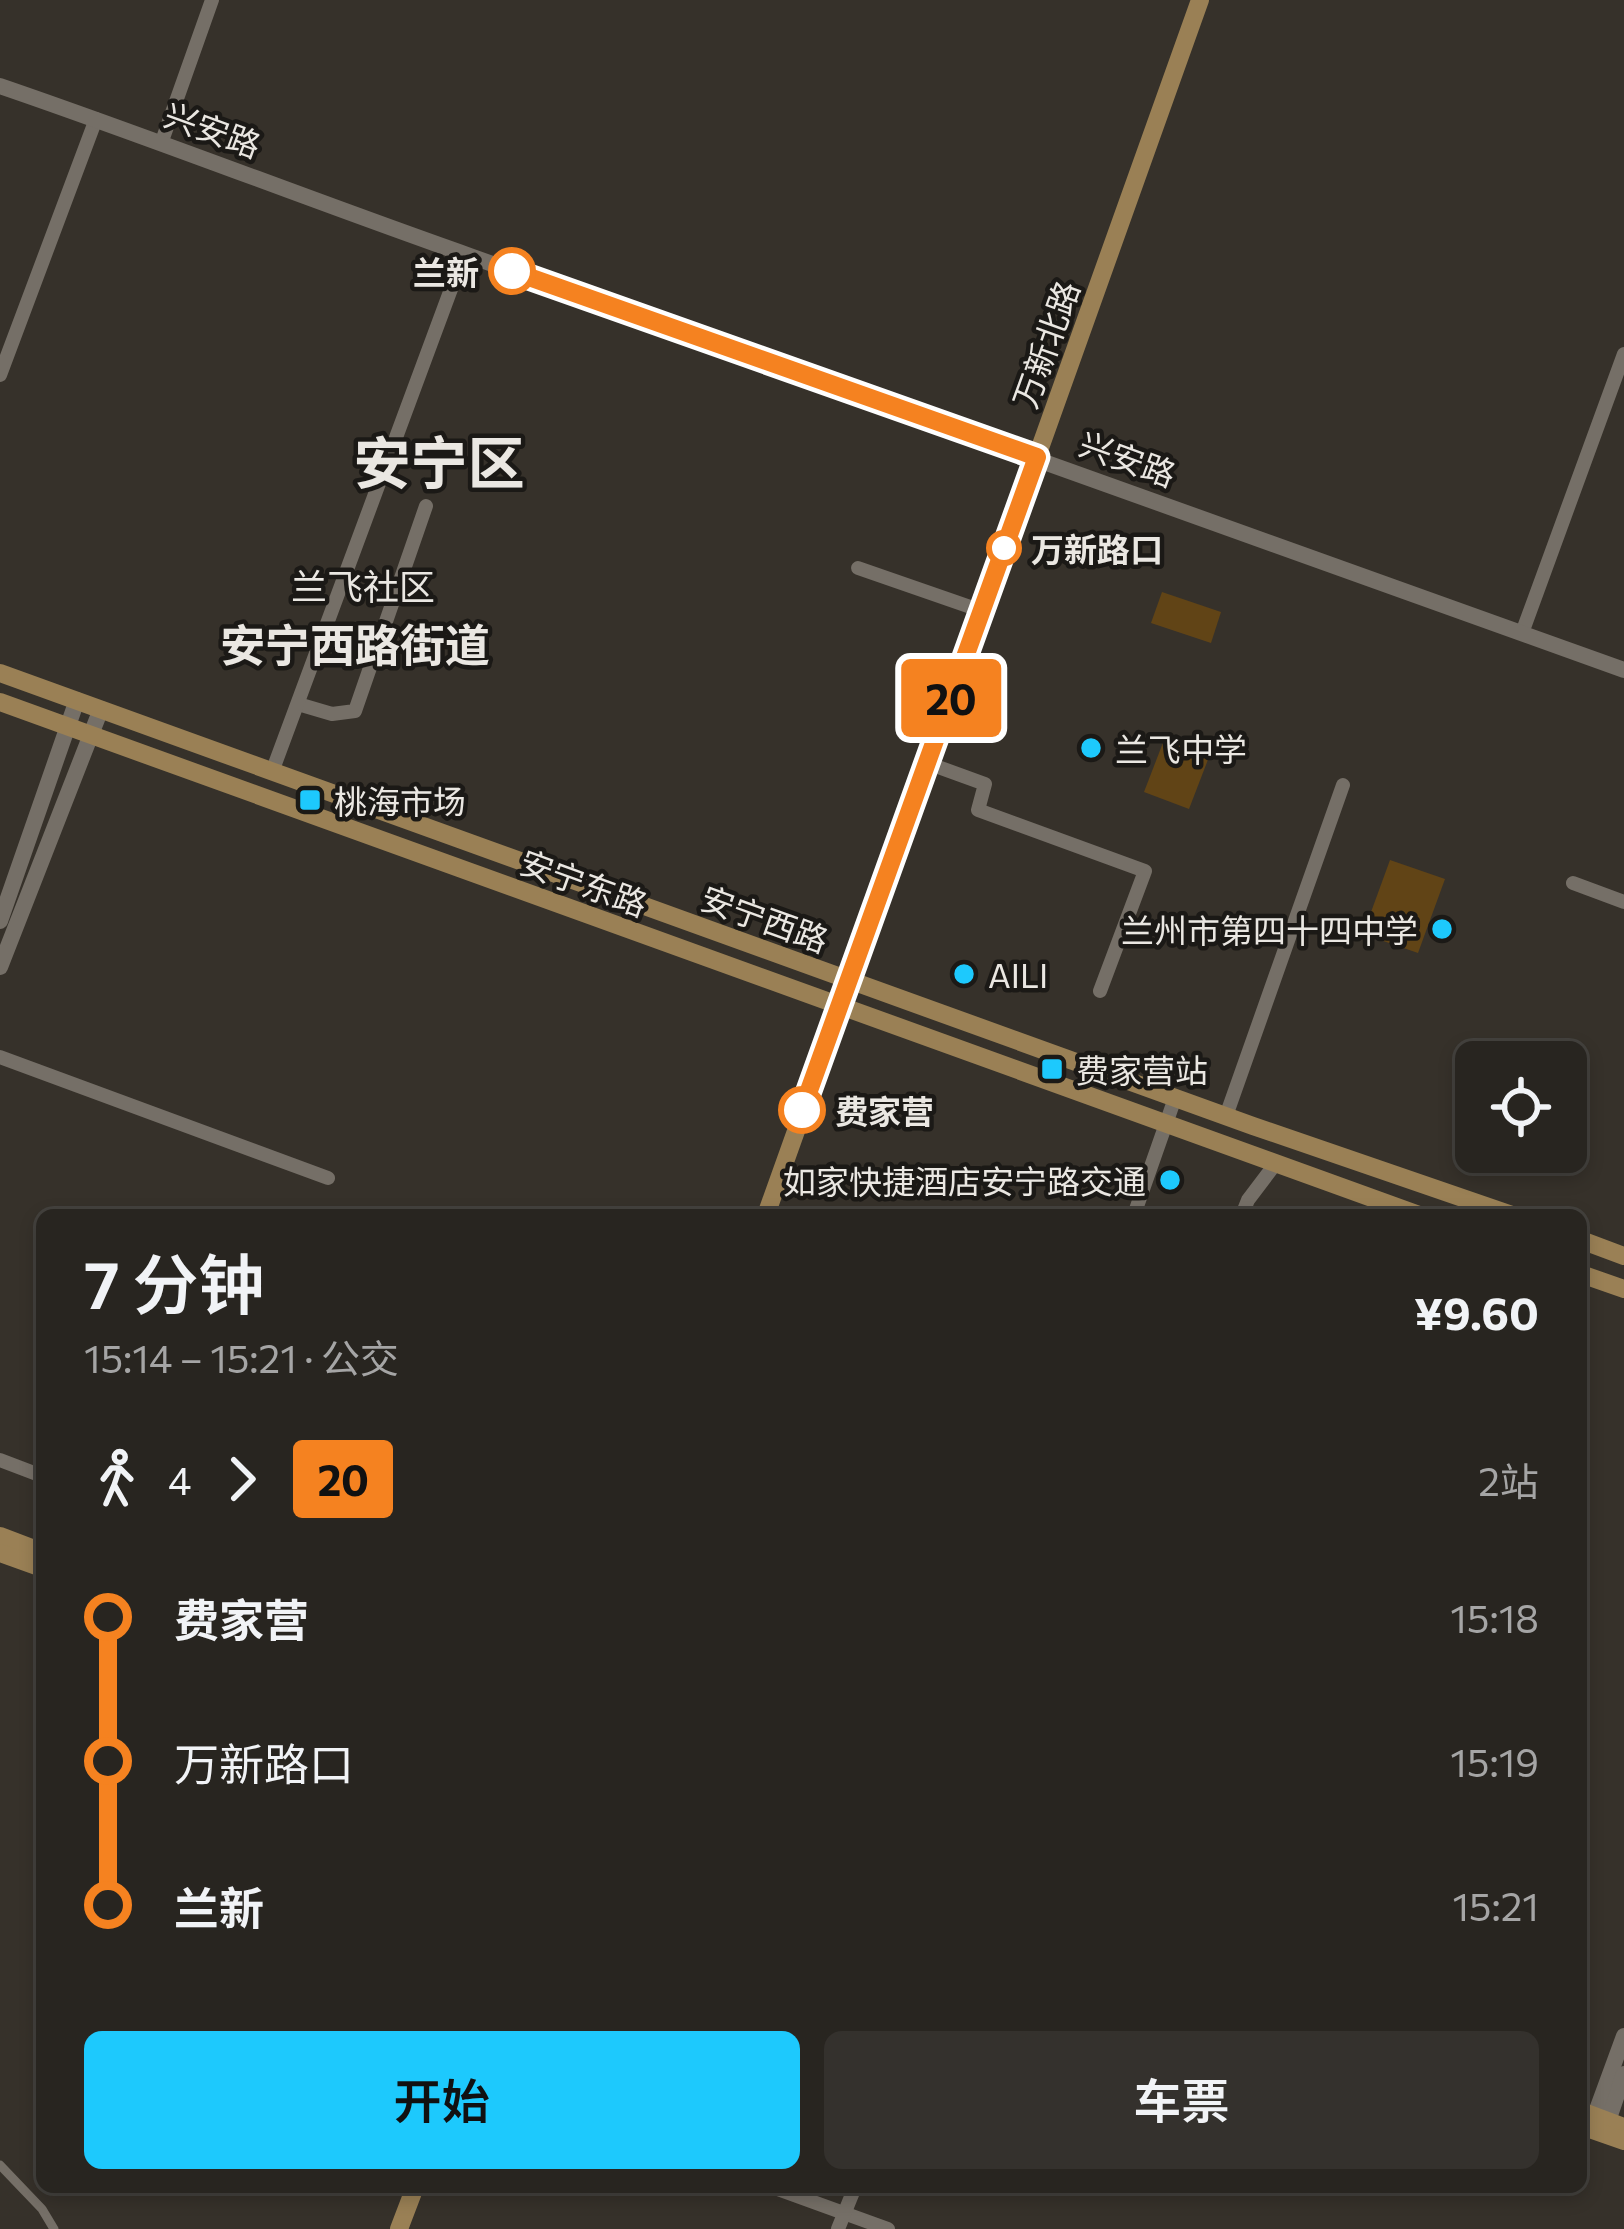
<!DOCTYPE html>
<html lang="zh">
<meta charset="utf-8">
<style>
:root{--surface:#282520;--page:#34312d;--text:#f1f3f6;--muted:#a5a5a5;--line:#44423e;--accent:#1dc9fd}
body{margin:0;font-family:Commissioner,"Noto Sans SC",sans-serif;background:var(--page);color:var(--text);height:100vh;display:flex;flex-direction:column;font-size:45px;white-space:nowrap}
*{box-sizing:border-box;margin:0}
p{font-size:39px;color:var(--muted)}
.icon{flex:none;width:66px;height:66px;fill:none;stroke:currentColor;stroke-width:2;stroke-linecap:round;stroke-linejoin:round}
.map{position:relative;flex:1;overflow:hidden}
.sheet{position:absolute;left:36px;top:1209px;width:1551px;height:984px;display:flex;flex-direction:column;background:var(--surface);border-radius:18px;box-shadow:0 6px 18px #0003,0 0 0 3px var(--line)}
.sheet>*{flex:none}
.badge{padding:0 24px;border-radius:9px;font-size:42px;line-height:78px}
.tools{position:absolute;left:1455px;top:1041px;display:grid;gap:24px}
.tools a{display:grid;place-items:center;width:132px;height:132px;border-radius:18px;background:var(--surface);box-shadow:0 6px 18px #0003,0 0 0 3px var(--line);font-size:60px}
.map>.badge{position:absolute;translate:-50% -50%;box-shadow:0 0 0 6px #fff}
.legs{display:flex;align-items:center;gap:18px;height:132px;padding:0 48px;font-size:39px}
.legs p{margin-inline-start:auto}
.overview{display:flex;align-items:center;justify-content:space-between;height:204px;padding:0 48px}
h1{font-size:66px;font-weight:600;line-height:90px}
.action{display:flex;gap:24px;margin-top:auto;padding:24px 48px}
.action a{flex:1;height:138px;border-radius:18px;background:var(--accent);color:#111;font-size:48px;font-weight:600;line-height:138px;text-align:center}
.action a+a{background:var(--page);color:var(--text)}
ul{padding:0 48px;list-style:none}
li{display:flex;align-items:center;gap:42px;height:144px;font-size:45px}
li i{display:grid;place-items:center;width:18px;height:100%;margin:0 15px;background:currentColor}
li i::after{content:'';width:30px;height:30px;margin:-15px;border:9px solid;border-radius:50%;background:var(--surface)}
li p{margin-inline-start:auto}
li:first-child i{background:linear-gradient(#0000 50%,currentColor 0)}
li:last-child i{background:linear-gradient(currentColor 50%,#0000 0)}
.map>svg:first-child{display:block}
.park{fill:#614416}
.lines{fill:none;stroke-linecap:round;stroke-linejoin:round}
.pedestrian{stroke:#756f67;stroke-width:9}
.minor{stroke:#756f67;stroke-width:14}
.tertiary{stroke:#756f67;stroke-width:16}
.secondary{stroke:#9a8055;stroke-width:18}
.line-1-casing{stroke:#fff;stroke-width:27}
.line-1{stroke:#f58220;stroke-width:18}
.stop-1-dot{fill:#fff;stroke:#f58220;stroke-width:6}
.poi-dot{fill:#1dc9fd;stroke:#1b1916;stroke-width:4.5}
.labels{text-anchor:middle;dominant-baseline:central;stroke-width:9;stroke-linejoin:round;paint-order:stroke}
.street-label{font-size:33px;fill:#eae7e2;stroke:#1b1916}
.stop-label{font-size:33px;font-weight:bold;fill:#eae7e2;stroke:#1b1916;text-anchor:start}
.poi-label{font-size:33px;fill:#eae7e2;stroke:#1b1916;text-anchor:start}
.neighbourhood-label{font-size:36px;fill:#eae7e2;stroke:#1b1916}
.district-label{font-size:45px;font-weight:bold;fill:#eae7e2;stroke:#1b1916}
.town-label{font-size:57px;font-weight:bold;fill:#eae7e2;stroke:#1b1916}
</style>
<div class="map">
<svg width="1624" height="2229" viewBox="0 0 1624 2229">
<rect width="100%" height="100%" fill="#36312a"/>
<g class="park">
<polygon points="1162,592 1221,612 1211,643 1151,623"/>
<polygon points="1164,740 1209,757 1189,809 1144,792"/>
<polygon points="1390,860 1445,879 1418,953 1363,934"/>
</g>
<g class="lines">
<polyline class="pedestrian" points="0,2165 42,2209 54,2229"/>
<g class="minor">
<polyline points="162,141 212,0"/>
<polyline points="0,375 96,119"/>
<polyline points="858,568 982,611"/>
<polyline points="1522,633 1624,354"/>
<polyline points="298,704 332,714 355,711 426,506"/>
<polyline points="927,763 985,784 978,810 1145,871 1100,991"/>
<polyline points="272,772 464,254"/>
<polyline points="1573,883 1624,902"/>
<polyline points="0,1057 328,1178"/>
<polyline points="1226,1116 1343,785"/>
<polyline points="1134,1215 1175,1098"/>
<polyline points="1242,1215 1248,1200 1276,1163"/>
<polyline points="0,1460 42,1476"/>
<polyline points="772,2187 888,2229"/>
<polyline points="838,2229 855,2187"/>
</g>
<g class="tertiary">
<path d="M 0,86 C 158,140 313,201 470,256 C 855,393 1240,530 1624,670"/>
<polyline points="0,921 77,700"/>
<polyline points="0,967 101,709"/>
<polyline points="1591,2126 1624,2036"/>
<polyline points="1604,2133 1624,2074"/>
</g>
<g class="secondary">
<polyline points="0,673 1253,1126 1512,1215"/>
<polyline points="0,702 1419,1215"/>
<polyline points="766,1215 1200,0"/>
<polyline points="1581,1240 1624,1256"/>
<polyline points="1581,1274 1624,1289"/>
<polyline points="0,1536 42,1552"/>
<polyline points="0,1553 42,1568"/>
<polyline points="1581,2111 1624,2127"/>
<polyline points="1581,2126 1624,2141"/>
<polyline points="399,2229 415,2187"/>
</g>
</g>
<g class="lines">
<g class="line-1-casing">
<polyline id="line-1" points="512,271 1037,457 802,1110"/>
</g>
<use href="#line-1" class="line-1"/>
</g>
<g class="stop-1-dot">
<circle cx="512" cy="271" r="21"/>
<circle cx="1004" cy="548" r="15"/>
<circle cx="802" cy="1110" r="21"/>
</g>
<g class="poi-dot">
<circle cx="1091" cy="748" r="12"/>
<rect x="298" y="788" width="24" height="24" rx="6"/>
<circle cx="1442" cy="929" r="12"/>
<circle cx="964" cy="974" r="12"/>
<rect x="1040" y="1057" width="24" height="24" rx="6"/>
<circle cx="1170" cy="1180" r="12"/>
</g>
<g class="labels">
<g class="street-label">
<text transform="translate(213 129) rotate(20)">兴安路</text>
<text transform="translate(1045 344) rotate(-70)">万新北路</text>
<text transform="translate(1128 458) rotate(20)">兴安路</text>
<text transform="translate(584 882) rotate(20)">安宁东路</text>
<text transform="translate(765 918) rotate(20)">安宁西路</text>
</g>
<g class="stop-label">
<text x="479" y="271" text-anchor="end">兰新</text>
<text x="1031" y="548">万新路口</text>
<text x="835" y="1110">费家营</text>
</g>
<g class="poi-label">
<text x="1115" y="748">兰飞中学</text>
<text x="334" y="800">桃海市场</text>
<text x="1418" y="929" text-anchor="end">兰州市第四十四中学</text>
<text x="988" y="974">AILI</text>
<text x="1076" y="1069">费家营站</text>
<text x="1146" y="1180" text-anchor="end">如家快捷酒店安宁路交通</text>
</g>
<g class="neighbourhood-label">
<text x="363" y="585">兰飞社区</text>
</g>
<g class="district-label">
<text x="355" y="643">安宁西路街道</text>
</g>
<g class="town-label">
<text x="439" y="461">安宁区</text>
</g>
</g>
</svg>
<div class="tools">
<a><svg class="icon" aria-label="locate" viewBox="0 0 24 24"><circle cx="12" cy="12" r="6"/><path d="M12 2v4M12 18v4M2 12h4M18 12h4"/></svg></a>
</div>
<b class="badge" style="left:951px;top:698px;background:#f58220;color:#111">20</b>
<section class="sheet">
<div class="overview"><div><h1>7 分钟</h1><p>15:14 – 15:21 · 公交</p></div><b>¥9.60</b></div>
<div class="legs"><svg class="icon" aria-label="walk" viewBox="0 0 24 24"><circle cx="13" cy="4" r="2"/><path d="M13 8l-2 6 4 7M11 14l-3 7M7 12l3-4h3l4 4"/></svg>4<svg class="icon" aria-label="forward" viewBox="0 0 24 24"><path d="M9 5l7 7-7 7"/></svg><b class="badge" style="background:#f58220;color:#111">20</b><p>2站</p></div>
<ul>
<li><i style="color:#f58220"></i><b>费家营</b><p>15:18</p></li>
<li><i style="color:#f58220"></i><span>万新路口</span><p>15:19</p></li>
<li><i style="color:#f58220"></i><b>兰新</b><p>15:21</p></li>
</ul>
<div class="action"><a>开始</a><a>车票</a></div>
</section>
</div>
